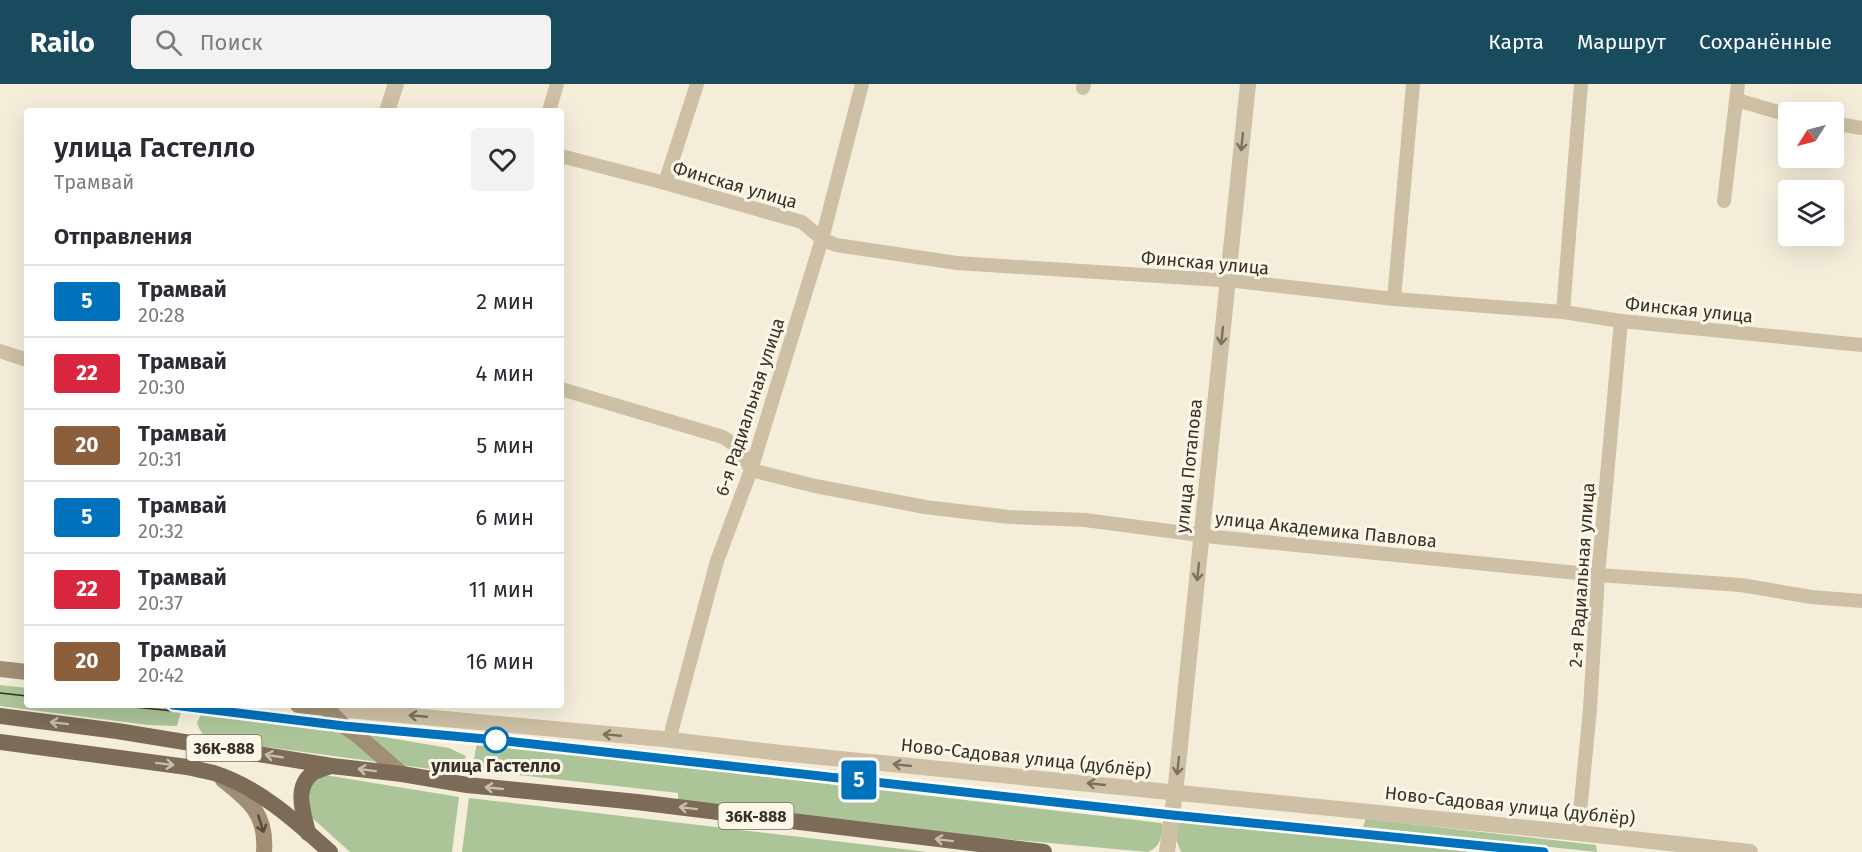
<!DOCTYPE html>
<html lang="ru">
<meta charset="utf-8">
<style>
:root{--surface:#fff;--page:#f2f2f3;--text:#2b2b33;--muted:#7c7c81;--line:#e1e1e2;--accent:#184b5e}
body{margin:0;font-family:"Fira Sans",sans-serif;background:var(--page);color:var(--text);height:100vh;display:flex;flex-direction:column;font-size:22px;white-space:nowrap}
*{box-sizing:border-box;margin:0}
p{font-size:20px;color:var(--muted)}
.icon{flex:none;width:33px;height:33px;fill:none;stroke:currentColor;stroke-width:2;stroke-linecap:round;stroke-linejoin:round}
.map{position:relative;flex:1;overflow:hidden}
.sheet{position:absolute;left:24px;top:24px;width:540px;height:600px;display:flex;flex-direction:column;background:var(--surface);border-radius:6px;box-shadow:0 6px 24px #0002}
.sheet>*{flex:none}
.badge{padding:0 12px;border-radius:4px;font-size:21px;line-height:39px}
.needle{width:39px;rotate:234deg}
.fabs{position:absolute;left:1778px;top:18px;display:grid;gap:12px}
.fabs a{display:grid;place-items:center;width:66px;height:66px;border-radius:6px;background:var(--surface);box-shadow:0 6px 24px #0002;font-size:30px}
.map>.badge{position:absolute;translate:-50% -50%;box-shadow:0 0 0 3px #fff}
h2{padding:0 30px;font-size:22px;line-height:54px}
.round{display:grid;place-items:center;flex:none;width:63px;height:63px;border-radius:6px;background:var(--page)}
.summary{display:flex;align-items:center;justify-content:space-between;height:102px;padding:0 30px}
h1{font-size:28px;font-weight:600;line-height:45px}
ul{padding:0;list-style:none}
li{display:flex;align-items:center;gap:18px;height:72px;padding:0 30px;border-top:2px solid var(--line)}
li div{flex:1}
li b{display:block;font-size:22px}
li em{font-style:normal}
li .badge{min-width:66px;font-weight:700;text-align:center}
header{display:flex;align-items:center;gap:36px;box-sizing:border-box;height:84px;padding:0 30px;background:var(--accent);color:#fff}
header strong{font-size:28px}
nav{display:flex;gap:33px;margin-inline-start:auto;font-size:21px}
.search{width:420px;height:54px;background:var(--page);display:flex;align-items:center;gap:15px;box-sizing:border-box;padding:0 21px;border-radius:6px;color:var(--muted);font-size:22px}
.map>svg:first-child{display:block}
.green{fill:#acc598}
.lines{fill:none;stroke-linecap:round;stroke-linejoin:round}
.minor{stroke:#cdc0a4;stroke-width:14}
.tertiary{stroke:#cdc0a4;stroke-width:16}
.secondary{stroke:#a18f75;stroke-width:16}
.primary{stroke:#7c6b56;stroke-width:16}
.tram{stroke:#383027;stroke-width:1.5}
.oneway{stroke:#7b715f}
.oneway2{stroke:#c8bead}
.oneway3{stroke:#584c3e}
.line-casing{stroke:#fff;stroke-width:14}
.line{stroke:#0072bc;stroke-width:9}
.stop-dot{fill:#fff;stroke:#0072bc;stroke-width:3}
.labels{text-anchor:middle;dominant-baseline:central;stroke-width:6;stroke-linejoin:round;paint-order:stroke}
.shield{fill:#fbf6e7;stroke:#726b61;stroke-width:1.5}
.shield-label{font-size:16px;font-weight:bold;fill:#383027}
.street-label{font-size:18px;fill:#383027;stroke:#fbf6e7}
.stop-label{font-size:18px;font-weight:bold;fill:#383027;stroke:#fbf6e7}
</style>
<header>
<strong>Railo</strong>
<div class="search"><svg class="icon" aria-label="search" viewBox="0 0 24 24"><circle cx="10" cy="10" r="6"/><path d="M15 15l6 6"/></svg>Поиск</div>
<nav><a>Карта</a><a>Маршрут</a><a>Сохранённые</a></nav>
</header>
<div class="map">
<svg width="1862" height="768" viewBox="0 0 1862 768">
<rect width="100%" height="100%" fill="#f4edda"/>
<g class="green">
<polygon points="0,601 27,604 27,621 183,621 177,642 148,641 0,622"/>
<path d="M 204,623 L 449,664 L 466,672 L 460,689 L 215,656 C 205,654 201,650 197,639 Z"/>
<path d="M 477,659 L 1161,739 L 1163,741 C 1161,754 1161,762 1148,768 L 940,749 L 682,717 L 678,715 L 678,709 L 476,686 L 473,680 Z"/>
<polygon points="325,691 459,713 452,768 350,768 309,731 310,701"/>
<polygon points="469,714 928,768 462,768"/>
<polygon points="1366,735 1596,761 1597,768 1363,743"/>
<polygon points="1177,737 1475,768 1181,768 1176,755"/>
</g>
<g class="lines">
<g class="minor">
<polyline points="1083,4 1084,0"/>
<polyline points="1737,16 1788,31"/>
<polyline points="549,27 557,0"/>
<polyline points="1833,39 1862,44"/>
<polyline points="561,72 665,99 802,138 822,155 836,161 957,179 1236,197 1394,215 1563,228 1621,237 1862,261"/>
<polyline points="665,99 697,0"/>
<polyline points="1724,117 1738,0"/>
<polyline points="1394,215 1413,0"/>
<polyline points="1563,228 1581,0"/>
<polyline points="0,267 27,276"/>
<polyline points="561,305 723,353 739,364 751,386 815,402 925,423 1009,433 1085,436 1215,453 1598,491 1741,501 1811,513 1862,517"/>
<polyline points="670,656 672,645 717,477 751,386 822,155 862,0"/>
<polyline points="1578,749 1590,625 1598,491 1621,237"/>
</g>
<g class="tertiary">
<polyline points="387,27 396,0"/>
<polyline points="326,624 663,655 781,669 1578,749 1750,768"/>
<polyline points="1167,768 1176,700 1248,0"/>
</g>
<g class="secondary">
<polyline points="0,585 27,588"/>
<polyline points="298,621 326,624 344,642 356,650 402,690"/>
<path d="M 223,696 C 250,717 267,731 264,768"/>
</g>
<g class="primary">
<polyline points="0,632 117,647 332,682 402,690 467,701 637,718 1044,768"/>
<path d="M 0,658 L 187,683 C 196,685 205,687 214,689 C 258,703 296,737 330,768"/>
<path d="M 308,749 C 304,730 293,703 313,689 C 318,686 325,684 331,682"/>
</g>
<g class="tram">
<polyline points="0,609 27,612"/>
<polyline points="115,621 183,628"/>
<polyline points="173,621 344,642 496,656 1172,731 1544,768"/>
</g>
</g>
<defs><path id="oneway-shaft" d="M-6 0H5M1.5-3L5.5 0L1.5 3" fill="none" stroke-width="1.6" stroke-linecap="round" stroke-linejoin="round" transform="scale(1.5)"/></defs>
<g class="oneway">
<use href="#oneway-shaft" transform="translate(1242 58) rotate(96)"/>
<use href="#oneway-shaft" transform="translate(1222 252) rotate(96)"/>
<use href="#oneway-shaft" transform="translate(1198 488) rotate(96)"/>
<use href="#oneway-shaft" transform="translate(418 632) rotate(-175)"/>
<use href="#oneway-shaft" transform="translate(612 651) rotate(-175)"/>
<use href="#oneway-shaft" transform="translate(902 681) rotate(-174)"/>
<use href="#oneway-shaft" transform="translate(1178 682) rotate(96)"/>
<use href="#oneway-shaft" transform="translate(1096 700) rotate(-174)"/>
</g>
<g class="oneway2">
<use href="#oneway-shaft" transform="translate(59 639) rotate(-173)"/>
<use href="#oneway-shaft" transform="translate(274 672) rotate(-171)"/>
<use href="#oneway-shaft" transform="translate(165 680) rotate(7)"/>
<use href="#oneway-shaft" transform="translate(367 686) rotate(-173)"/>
<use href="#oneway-shaft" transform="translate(494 704) rotate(-174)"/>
<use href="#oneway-shaft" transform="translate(688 724) rotate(-173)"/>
<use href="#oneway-shaft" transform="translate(944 756) rotate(-173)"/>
</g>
<use class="oneway3" href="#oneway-shaft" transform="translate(261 740) rotate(72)"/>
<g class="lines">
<g class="line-casing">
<polyline id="line" points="173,621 344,642 496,656 1172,731 1544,768"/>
</g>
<use href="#line" class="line"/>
</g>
<circle class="stop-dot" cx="496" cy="656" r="12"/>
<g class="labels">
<g class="shield">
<rect x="186.5" y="651" width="75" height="26" rx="4.5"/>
<rect x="718.5" y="719" width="75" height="26" rx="4.5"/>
</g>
<g class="shield-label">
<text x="224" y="664">36К-888</text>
<text x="756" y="732">36К-888</text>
</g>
<g class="street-label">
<text transform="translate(735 101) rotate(16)">Финская улица</text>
<text transform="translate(1205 179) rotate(5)">Финская улица</text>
<text transform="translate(1689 226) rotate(6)">Финская улица</text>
<text transform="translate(750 323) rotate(-72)">6-я Радиальная улица</text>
<text transform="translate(1189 382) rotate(-84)">улица Потапова</text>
<text transform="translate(1326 446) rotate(6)">улица Академика Павлова</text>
<text transform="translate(1582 491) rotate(-86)">2-я Радиальная улица</text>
<text transform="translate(1026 674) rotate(6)">Ново-Садовая улица (дублёр)</text>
<text transform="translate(1510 722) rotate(6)">Ново-Садовая улица (дублёр)</text>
</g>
<g class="stop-label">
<text x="496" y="682">улица Гастелло</text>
</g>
</g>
</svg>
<div class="fabs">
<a><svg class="needle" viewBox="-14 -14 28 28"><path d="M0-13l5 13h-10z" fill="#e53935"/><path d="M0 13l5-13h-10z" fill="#7c7c81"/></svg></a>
<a><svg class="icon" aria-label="layers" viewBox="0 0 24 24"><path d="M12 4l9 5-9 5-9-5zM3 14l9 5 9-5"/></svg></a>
</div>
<b class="badge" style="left:859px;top:696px;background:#0072bc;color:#fff">5</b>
<section class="sheet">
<div class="summary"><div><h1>улица Гастелло</h1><p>Трамвай</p></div><a class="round"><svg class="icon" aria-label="heart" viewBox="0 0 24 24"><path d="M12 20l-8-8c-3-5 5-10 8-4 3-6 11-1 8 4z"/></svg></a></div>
<h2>Отправления</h2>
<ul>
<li><span class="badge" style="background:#0072bc;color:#fff">5</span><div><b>Трамвай</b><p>20:28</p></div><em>2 мин</em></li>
<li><span class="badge" style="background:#d7263d;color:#fff">22</span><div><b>Трамвай</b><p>20:30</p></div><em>4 мин</em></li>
<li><span class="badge" style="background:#8b5e3c;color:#fff">20</span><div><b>Трамвай</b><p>20:31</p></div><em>5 мин</em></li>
<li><span class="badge" style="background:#0072bc;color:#fff">5</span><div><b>Трамвай</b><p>20:32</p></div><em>6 мин</em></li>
<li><span class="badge" style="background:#d7263d;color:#fff">22</span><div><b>Трамвай</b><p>20:37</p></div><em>11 мин</em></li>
<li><span class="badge" style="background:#8b5e3c;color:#fff">20</span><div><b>Трамвай</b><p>20:42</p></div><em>16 мин</em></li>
</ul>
</section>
</div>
